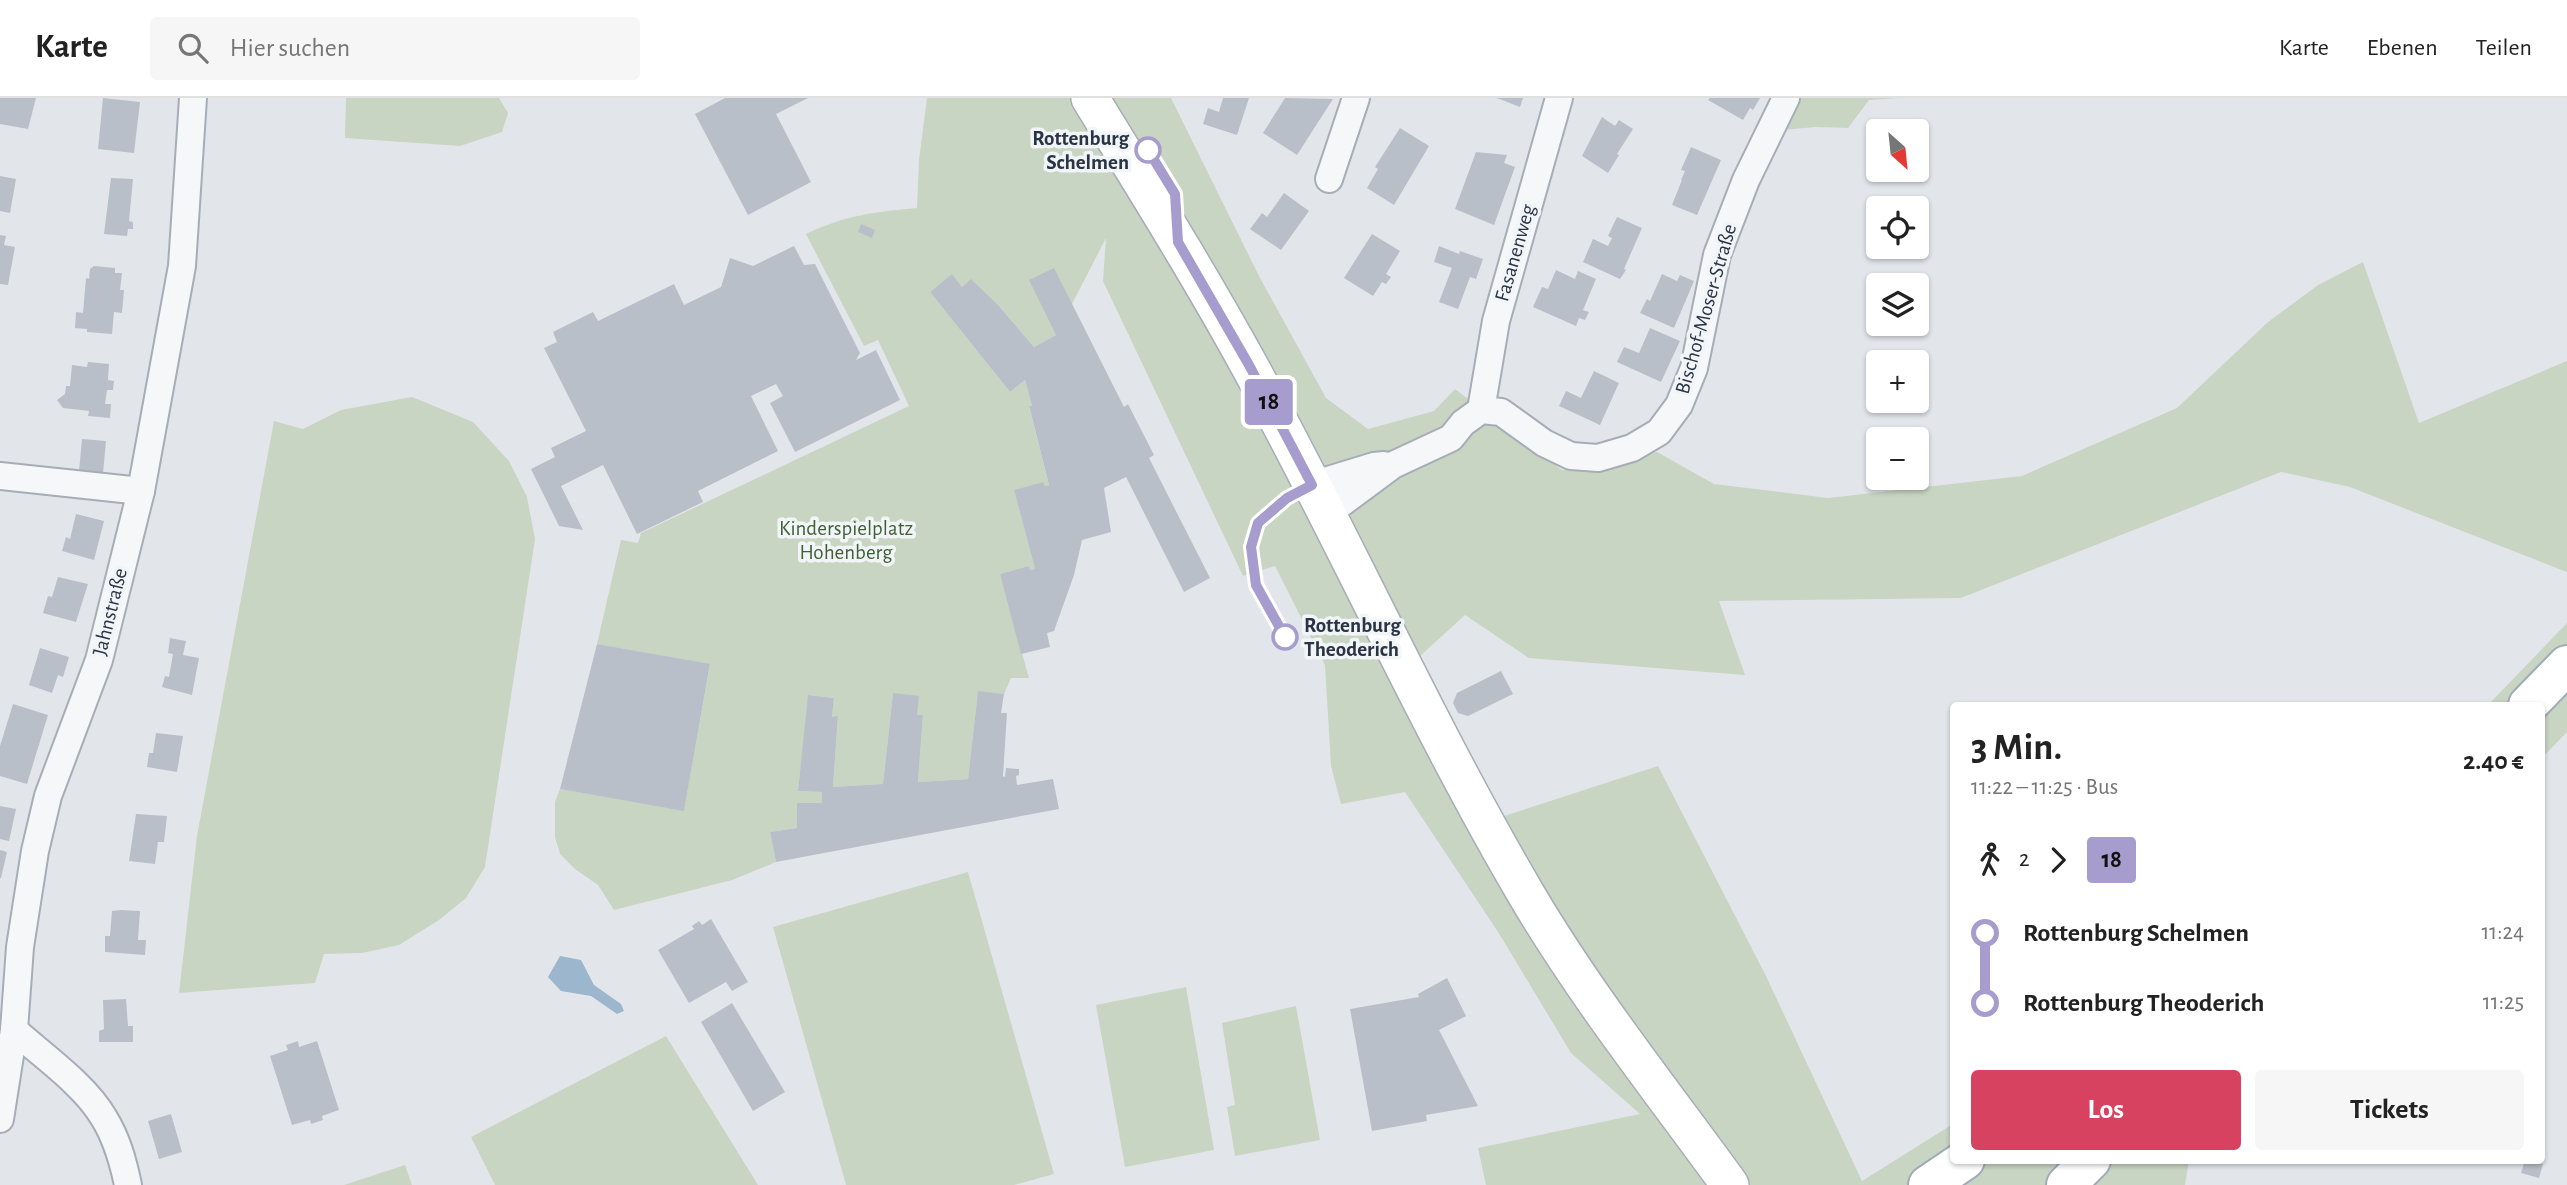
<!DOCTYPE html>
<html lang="de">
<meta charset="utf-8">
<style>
:root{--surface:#fff;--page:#f6f6f6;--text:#222;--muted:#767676;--line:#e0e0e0;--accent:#d6425f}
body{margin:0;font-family:"Alegreya Sans",sans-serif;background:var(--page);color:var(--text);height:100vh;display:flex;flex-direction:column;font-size:26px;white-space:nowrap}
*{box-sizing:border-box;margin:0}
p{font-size:23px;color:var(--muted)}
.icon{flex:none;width:38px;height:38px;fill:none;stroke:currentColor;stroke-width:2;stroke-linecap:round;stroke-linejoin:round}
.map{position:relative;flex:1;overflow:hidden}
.sheet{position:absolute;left:1950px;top:604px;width:595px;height:462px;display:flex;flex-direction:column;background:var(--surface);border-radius:7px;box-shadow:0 2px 5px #0004}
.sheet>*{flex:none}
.badge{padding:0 14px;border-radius:5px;font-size:24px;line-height:46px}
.needle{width:46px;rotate:153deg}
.controls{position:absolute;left:1866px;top:21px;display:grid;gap:14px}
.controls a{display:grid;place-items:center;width:63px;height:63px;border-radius:7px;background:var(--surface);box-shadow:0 2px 5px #0004;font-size:35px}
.map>.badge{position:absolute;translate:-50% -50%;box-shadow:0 0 0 4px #fff}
.legs{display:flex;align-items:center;gap:10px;height:77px;padding:0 21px;font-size:23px}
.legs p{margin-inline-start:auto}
.overview{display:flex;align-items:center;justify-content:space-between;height:119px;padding:0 21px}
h1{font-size:38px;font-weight:600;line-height:52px}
.action{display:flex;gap:14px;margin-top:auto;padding:14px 21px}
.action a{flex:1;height:80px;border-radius:7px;background:var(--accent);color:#fff;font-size:28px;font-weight:600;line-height:80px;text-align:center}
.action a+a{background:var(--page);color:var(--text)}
ul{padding:0 21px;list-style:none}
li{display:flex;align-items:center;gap:24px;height:70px;font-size:26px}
li i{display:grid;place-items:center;width:10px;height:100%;margin:0 9px;background:currentColor}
li i::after{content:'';width:18px;height:18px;margin:-9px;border:5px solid;border-radius:50%;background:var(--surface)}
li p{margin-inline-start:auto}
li:first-child i{background:linear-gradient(#0000 50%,currentColor 0)}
li:last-child i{background:linear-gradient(currentColor 50%,#0000 0)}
header{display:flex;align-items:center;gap:42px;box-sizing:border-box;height:98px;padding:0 35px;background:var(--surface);border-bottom:2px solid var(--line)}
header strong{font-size:33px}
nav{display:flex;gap:38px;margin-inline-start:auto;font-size:24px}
.search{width:490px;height:63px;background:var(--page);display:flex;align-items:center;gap:18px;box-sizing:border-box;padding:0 24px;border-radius:7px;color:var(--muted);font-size:26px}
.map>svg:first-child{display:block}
.green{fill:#c8d5c3}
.water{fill:#9bb6cd}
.building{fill:#b9bfc9}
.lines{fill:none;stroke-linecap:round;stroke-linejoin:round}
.street-casing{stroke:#a7adb6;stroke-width:30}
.secondary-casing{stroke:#a7adb6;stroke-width:40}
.primary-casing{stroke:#a1abb8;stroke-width:42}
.street{stroke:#f5f7f9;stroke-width:26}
.secondary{stroke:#fff;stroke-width:37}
.primary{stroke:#fff;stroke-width:38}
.line-1-casing{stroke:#fff;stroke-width:16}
.line-1{stroke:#a69ccd;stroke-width:10}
.stop-1-dot{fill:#fff;stroke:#a69ccd;stroke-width:3.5}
.labels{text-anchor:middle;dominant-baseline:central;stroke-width:7;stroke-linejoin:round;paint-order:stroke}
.stop-label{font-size:21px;font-weight:bold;fill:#293444;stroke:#f2f5f8;text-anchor:end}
.street-label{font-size:21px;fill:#293444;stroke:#f2f5f8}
.park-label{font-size:21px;fill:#406135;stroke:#f2f5f8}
</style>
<header>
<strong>Karte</strong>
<div class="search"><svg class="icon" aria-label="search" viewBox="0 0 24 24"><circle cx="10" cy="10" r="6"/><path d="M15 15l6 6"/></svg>Hier suchen</div>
<nav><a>Karte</a><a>Ebenen</a><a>Teilen</a></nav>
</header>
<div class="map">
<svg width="2567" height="1087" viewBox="0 0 2567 1087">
<rect width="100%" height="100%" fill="#e2e6eb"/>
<g class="green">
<polygon points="346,0 499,0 508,15 502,34 460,48 345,40"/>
<path d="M 927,0 L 1171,0 L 1259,178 L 1326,300 L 1368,331 L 1434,313 L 1455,291 L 1562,372 L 1611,368 L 1657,354 L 1714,386 L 1828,400 L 2022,378 L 2177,310 L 2268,224 L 2318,187 L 2363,164 L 2419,325 L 2567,263 L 2567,474 L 2350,389 L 2281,374 L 1961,500 L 1719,503 L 1745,577 L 1529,560 L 1465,517 L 1419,559 L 1501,719 L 1658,668 L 1766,878 L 1862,1083 L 1953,1026 L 1953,1062 L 2189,1062 L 2185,1087 L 1486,1087 L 1478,1050 L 1640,1016 L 1571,955 L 1500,837 L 1405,694 L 1341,706 L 1331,668 L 1325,567 L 1275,468 L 1243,478 L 1103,183 L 1106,140 L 1056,237 L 1034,249 L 999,208 L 971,182 L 962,189 L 952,177 L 930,194 L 1010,294 L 1025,282 L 1032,308 L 1029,309 L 1049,387 L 1045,388 L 1043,385 L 1014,392 L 1035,471 L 1030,472 L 1029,468 L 1000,476 L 1029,580 L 1011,580 L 1004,596 L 978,594 L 968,681 L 918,684 L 923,617 L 917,617 L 893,595 L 883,686 L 833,689 L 838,619 L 832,619 L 834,600 L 809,597 L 798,693 L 822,694 L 822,705 L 797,705 L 797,730 L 770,734 L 776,764 L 732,782 L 614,812 L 598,787 L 575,771 L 560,756 L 555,739 L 555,704 L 560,691 L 684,712 L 710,567 L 597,546 L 621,442 L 638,445 L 641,435 L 909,308 L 878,242 L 864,248 L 806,136 C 846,117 874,114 917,110 L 919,62 Z"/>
<polygon points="1799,0 1899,0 1869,2 1848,30 1815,29 1783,32"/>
<polygon points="412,299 473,324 509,363 527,399 535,441 485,769 466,800 439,822 399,847 362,855 324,856 315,885 179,895 197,738 274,323 303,331 341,312"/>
<polygon points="2567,525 2567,634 2541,661 2541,607 2488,607"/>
<polygon points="968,774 1054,1076 1014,1087 846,1087 773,829"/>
<polygon points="1186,889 1214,1052 1125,1069 1096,907"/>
<polygon points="1296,908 1320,1042 1235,1058 1227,1009 1235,1007 1222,925"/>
<polygon points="666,938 758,1087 495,1087 471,1039"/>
<polygon points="405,1067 412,1087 344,1087"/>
</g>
<polygon class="water" points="560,858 581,862 594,887 621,906 624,913 617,916 591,898 561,893 548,879"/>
<g class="building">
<polygon points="0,0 36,0 28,31 0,26"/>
<polygon points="103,0 140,4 134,55 98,51"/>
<polygon points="725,0 808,0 776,16 811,84 748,117 695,16"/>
<polygon points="1223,0 1249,0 1237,37 1203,26 1208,10 1219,14"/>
<polygon points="1285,0 1333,1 1297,57 1263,35"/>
<polygon points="1497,0 1523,0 1520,9"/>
<polygon points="1710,0 1760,0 1753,12 1750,10 1743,22 1708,2"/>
<polygon points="1602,19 1615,28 1619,22 1633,31 1617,56 1619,57 1608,75 1582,58"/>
<polygon points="1400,30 1429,48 1394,107 1367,90 1378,71 1375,69"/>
<polygon points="1691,49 1721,62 1697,117 1672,107 1682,82 1681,82 1685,73 1681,72"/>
<polygon points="1476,54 1507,57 1504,65 1515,69 1494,127 1455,111"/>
<polygon points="0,78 16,81 10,115 0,113"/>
<polygon points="111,80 133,81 129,123 133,124 133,131 128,131 127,138 104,136"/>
<polygon points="1284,95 1309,113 1281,152 1250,131 1262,115 1267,119"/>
<polygon points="1617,119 1642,130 1624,171 1626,172 1620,181 1583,164 1593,141 1608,148 1612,140 1608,138"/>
<polygon points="861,126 875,132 872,140 858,134"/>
<polygon points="1372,136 1400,153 1386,176 1391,179 1386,186 1382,184 1373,198 1344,180"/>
<polygon points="0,137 6,138 4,147 15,149 8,187 0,186"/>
<polygon points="794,148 804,167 815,166 860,255 856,262 876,252 900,302 795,354 770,305 783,298 776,286 751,298 778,353 698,393 703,404 637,436 603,367 561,388 583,432 559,428 531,371 555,359 551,350 586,333 544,250 557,244 553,234 593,214 598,223 674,186 684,207 721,189 730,160 753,168"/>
<polygon points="1439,148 1459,156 1460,153 1483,161 1476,181 1470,179 1458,211 1439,204 1452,170 1434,164"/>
<polygon points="94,168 115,170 115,175 122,175 120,192 124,192 122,215 114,214 112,236 87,234 87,231 75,230 76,214 83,215 86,180 89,181 90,171"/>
<polygon points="1054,170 1124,309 1128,306 1154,357 1149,360 1210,480 1184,494 1126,379 1104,390 1111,434 1082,442 1074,477 1054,533 1047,535 1050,549 1021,556 1000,476 1029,468 1030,472 1035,471 1014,392 1043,384 1045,388 1049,387 1029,308 1032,308 1025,282 1010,294 930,194 952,176 962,189 971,181 999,208 1034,249 1056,237 1029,182"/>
<polygon points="1556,172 1575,181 1578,173 1596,181 1583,212 1589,214 1585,222 1579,220 1576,228 1533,209 1542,189 1548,191"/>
<polygon points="1662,176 1677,183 1680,177 1694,183 1674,230 1640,215 1647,201 1650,203"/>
<polygon points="1650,230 1680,243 1661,284 1617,264 1624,249 1639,255"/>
<polygon points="88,264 109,266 108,282 114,283 113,292 107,292 105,306 111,306 110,320 88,318 89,313 63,310 57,302 65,296 66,288 70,288 72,267 87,269"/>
<polygon points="1594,273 1619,285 1600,327 1559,308 1566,293 1581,300"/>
<polygon points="82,341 106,343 103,375 79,373"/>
<polygon points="76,416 104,423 94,462 62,453 66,439 70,441"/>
<polygon points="58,479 88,486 76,524 43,515 48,498 52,499"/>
<polygon points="170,540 186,543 183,557 199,560 192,597 162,589 165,578 169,579 173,556 168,555"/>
<polygon points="597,546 710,566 684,713 560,691"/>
<polygon points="40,550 69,559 63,579 58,577 52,595 29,587"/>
<polygon points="1501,573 1513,596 1468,618 1458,615 1453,605 1457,595"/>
<polygon points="978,593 1004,596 1001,615 1007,615 1003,678 1005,679 1006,670 1019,671 1019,677 1016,678 1017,687 1053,681 1059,711 776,764 770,734 797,730 797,705 822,705 822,694 798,693 808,597 834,600 832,619 838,618 833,689 883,686 893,595 919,598 917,617 923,617 918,684 968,681"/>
<polygon points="13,606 48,617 27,686 0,678 0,648"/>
<polygon points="156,635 183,638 177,674 147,669 149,655 153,655"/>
<polygon points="0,708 16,711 9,743 0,741"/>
<polygon points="136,716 167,718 164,744 158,744 155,766 129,763"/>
<polygon points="0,752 7,754 1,780 0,780"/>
<polygon points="121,812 140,813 138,842 146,842 145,857 105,854 105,838 110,838 112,813"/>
<polygon points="711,821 748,884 732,893 726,884 689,905 658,852 694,831 692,828 699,823 702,827"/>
<polygon points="1447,880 1466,918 1439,932 1478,1008 1426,1017 1427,1023 1372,1033 1350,911 1419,899 1418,896"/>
<polygon points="126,901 128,928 133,928 133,944 99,944 99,933 104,931 103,902"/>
<polygon points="732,905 785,994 753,1013 701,924"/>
<polygon points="298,943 299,949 317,943 339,1012 322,1018 323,1022 311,1026 310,1022 292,1027 270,958 288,952 286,947"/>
<polygon points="171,1016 182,1054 159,1061 148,1023"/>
<polygon points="2525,1062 2543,1066 2539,1080 2521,1075"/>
</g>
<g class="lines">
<g class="street-casing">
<g id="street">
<polyline points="1329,81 1356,0"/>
<polyline points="1481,312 1496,223 1559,0"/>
<polyline points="0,378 141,393"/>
<polyline points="1312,387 1374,368 1384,367"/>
<polyline points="1327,416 1393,367 1451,340 1463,325 1481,312 1501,314 1544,345 1571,358 1598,360 1632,350 1659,334 1679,307 1694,270 1717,157 1746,82 1786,0"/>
<path d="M 14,932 C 43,958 85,987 104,1020 C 117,1041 123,1063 128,1087"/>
<polyline points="0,1021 14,932 20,849 35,753 48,698 99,562 141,393 182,168 193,0"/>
</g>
</g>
<g class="secondary-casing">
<path id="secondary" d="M 1090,0 C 1144,88 1199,176 1249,267 C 1345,442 1425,624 1526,796 C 1586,898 1661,992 1730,1087"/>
</g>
<g class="primary-casing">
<g id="primary">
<polyline points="2528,607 2567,567"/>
<polyline points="1928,1087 1965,1062"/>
<polyline points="2066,1087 2091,1062"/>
</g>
</g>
<use href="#street" class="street"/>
<use href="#secondary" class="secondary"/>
<use href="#primary" class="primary"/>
</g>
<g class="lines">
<g class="line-1-casing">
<polyline id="line-1" points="1148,52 1175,96 1178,144 1249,267 1312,387 1287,400 1258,425 1251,449 1256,487 1285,539"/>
</g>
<use href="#line-1" class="line-1"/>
</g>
<g class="stop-1-dot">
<circle cx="1148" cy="52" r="12"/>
<circle cx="1285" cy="539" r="12"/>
</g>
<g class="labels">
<g class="stop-label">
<text x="1129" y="40">Rottenburg<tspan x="1129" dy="24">Schelmen</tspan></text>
<text x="1304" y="527" text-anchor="start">Rottenburg<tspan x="1304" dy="24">Theoderich</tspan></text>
</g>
<g class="street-label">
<text transform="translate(1515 155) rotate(-74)">Fasanenweg</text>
<text transform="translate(1706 211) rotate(-74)">Bischof-Moser-Straße</text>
<text transform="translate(110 514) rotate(-76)">Jahnstraße</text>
</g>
<g class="park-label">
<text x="846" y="430">Kinderspielplatz<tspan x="846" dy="24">Hohenberg</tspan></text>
</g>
</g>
</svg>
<div class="controls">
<a><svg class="needle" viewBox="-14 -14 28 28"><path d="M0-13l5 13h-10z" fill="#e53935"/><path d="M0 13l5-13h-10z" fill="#767676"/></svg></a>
<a><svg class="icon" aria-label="locate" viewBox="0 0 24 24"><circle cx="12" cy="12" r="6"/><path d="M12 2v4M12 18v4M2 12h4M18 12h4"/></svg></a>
<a><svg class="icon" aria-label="layers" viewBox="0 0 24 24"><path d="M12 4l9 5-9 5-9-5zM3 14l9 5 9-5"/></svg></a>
<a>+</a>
<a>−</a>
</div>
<b class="badge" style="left:1269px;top:304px;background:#a69ccd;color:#111">18</b>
<section class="sheet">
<div class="overview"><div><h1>3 Min.</h1><p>11:22 – 11:25 · Bus</p></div><b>2.40 €</b></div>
<div class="legs"><svg class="icon" aria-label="walk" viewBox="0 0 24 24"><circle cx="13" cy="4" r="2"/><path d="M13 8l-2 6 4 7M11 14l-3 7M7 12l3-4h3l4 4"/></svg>2<svg class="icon" aria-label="forward" viewBox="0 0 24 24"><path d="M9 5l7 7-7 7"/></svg><b class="badge" style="background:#a69ccd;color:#111">18</b></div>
<ul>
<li><i style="color:#a69ccd"></i><b>Rottenburg Schelmen</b><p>11:24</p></li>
<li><i style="color:#a69ccd"></i><b>Rottenburg Theoderich</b><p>11:25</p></li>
</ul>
<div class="action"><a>Los</a><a>Tickets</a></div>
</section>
</div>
